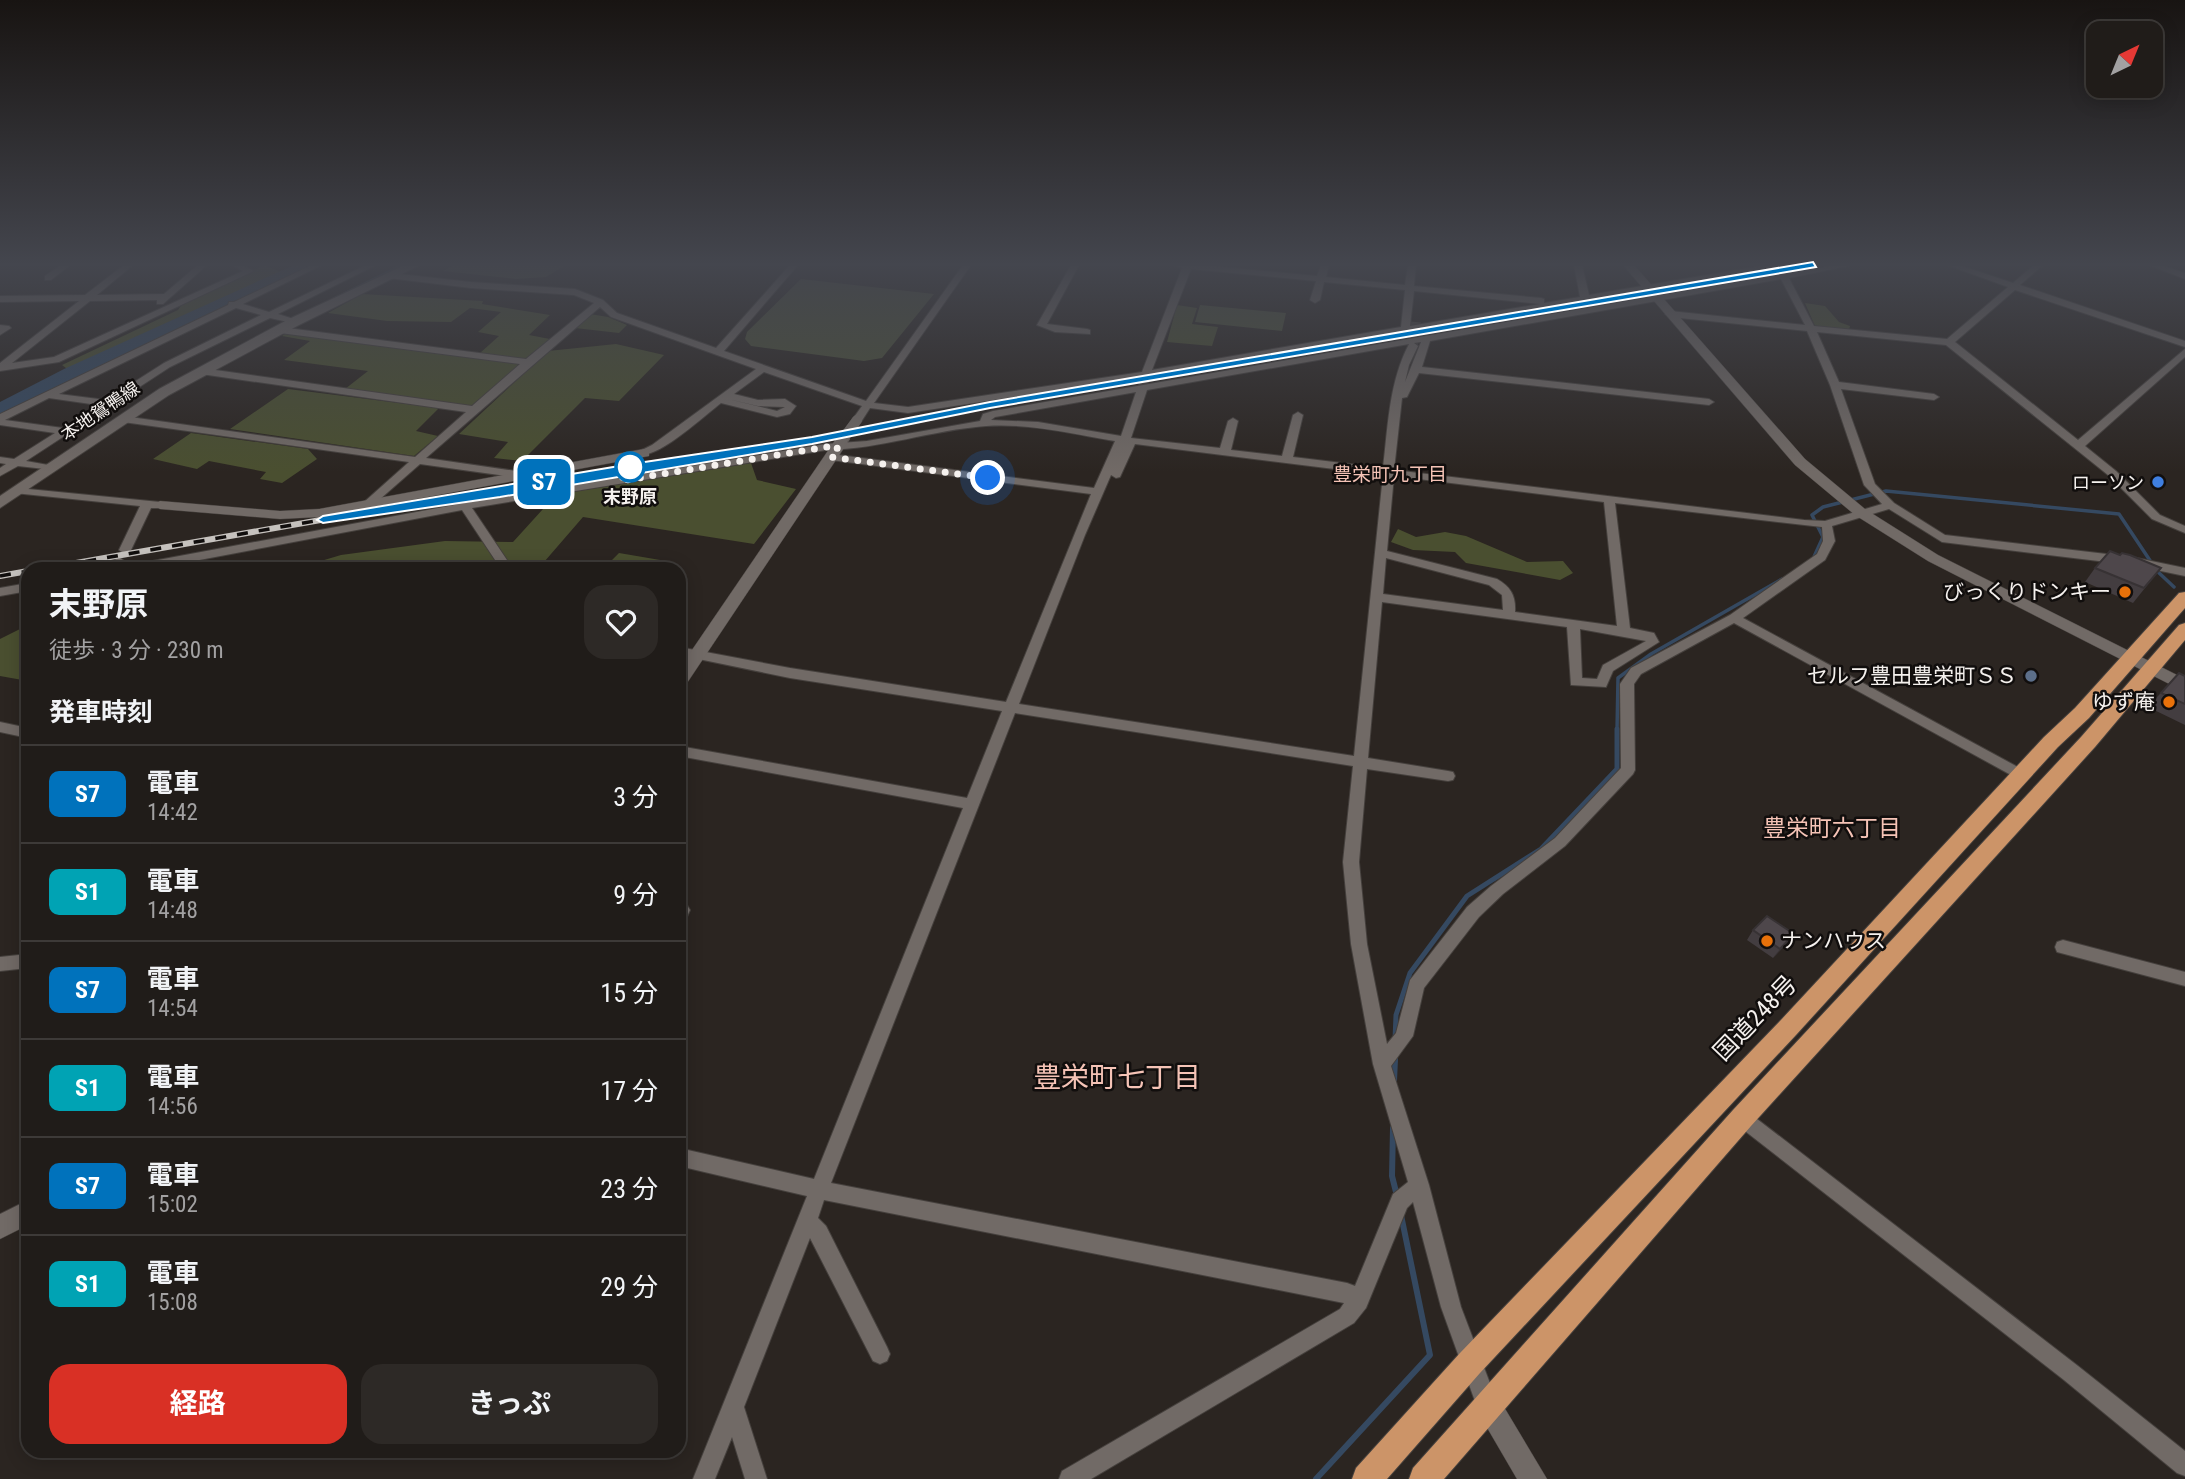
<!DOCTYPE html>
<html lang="ja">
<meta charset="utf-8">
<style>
:root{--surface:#201c19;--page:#2d2926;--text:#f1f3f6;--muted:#a2a1a2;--line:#3d3a38;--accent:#d93025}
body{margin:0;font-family:"Roboto Condensed","Noto Sans JP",sans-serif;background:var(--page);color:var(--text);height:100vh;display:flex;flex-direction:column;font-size:26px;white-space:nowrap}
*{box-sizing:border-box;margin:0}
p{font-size:23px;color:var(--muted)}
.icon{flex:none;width:38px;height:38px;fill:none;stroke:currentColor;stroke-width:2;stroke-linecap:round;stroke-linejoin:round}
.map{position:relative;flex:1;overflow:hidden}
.side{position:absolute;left:21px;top:562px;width:665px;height:896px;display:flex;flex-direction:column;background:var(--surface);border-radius:21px;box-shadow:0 4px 18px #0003,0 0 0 2px var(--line)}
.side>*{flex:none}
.badge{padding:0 14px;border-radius:10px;font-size:24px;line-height:46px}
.needle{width:46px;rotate:43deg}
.tools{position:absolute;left:2086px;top:21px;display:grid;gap:14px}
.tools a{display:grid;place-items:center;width:77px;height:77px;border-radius:14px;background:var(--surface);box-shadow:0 4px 18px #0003,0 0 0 2px var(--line);font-size:35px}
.you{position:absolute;width:35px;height:35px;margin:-18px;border:5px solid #fff;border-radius:50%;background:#1a73e8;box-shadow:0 0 0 10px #1a73e833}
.map>.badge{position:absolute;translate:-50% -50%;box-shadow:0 0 0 4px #fff}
h2{padding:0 28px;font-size:26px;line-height:63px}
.round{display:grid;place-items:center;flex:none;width:74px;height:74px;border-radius:21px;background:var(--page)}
.head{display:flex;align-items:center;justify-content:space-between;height:119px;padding:0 28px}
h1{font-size:33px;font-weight:700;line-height:52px}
.button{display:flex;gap:14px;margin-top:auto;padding:14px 28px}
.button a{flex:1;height:80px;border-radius:21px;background:var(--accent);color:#fff;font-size:28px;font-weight:700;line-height:80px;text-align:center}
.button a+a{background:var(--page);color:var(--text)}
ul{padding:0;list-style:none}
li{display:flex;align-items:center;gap:21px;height:98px;padding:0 28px;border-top:2px solid var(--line)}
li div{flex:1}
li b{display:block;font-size:26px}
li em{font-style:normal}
li .badge{min-width:77px;font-weight:700;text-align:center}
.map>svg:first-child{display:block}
.green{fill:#4c5138}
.forest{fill:#4a4f30}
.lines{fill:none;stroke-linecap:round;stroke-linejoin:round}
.stream-far3{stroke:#354961;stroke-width:2.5}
.stream-far2{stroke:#354961;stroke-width:3.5}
.stream-far1{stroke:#354961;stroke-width:5}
.stream{stroke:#354961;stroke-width:6}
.river{fill:#354961;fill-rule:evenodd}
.minor-tunnel{stroke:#494440;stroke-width:10;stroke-dasharray:10 5;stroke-linecap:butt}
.minor-casing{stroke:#45403d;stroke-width:2}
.tertiary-casing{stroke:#45403d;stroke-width:1}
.secondary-casing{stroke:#45403d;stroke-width:2}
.trunk-casing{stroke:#45403d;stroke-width:2}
.minor{fill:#716a66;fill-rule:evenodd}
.tertiary{fill:#716a66;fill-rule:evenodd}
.secondary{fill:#716a66;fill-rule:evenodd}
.trunk{fill:#cc9468;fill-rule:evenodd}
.rail-far1-casing{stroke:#c6c2be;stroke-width:4.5}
.rail-casing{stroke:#c6c2be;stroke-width:6}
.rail-far1{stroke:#110e0d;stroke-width:2.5;stroke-dasharray:9;stroke-linecap:butt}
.rail{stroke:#110e0d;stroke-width:3.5;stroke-dasharray:11;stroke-linecap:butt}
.minor-bridge-casing{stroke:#45403d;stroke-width:10;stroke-linecap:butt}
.minor-bridge{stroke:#716a66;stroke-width:10}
.wall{fill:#433d40}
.shaded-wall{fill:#373234}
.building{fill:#4e474b;stroke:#373234;stroke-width:2}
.line{fill:#0072bc;stroke:#fff;stroke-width:2}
.walk{stroke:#f5f1ee;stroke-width:7;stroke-dasharray:0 12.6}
.stop-dot{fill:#fff;stroke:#0072bc;stroke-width:3.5}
.shop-dot{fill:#3f7fe0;stroke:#110e0d;stroke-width:2.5}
.food-dot{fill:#e8710a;stroke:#110e0d;stroke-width:2.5}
.service-dot{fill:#5c6f8a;stroke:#110e0d;stroke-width:2.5}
.labels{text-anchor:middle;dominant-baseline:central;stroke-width:5;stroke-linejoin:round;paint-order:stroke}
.far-street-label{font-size:18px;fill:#f5f1ee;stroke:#110e0d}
.far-poi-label{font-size:18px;fill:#f5f1ee;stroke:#110e0d;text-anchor:end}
.far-stop-label{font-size:18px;font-weight:bold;fill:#f5f1ee;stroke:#110e0d}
.far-neighbourhood-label{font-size:19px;fill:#f5c3b6;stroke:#110e0d}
.poi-label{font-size:21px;fill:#f5f1ee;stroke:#110e0d;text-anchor:end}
.neighbourhood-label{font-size:23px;fill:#f5c3b6;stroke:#110e0d}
.near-street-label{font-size:24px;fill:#f5f1ee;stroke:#110e0d}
.near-neighbourhood-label{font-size:28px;fill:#f5c3b6;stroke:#110e0d}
</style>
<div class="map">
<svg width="2185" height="1479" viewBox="0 0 2185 1479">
<rect width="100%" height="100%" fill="#2b2521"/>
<g class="green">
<polygon points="454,265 566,265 546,277 516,279 443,271"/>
<polygon points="801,279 934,294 882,358 864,361 751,346 745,339 747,332"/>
<polygon points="1200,305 1286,313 1282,331 1195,322"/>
</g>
<g class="forest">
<polygon points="264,265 284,273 71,372 62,365 178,310 182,304"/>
<polygon points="362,294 483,301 482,304 550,315 529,335 550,339 525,359 480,353 499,336 478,332 501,312 470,308 451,322 387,321 328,313"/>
<polygon points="1805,303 1825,306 1839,322 1850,326 1849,330 1815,326"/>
<polygon points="1177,305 1197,308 1192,324 1218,327 1212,346 1167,342"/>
<polygon points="590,314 608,317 627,325 619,333 575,328"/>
<polygon points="286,333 523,363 472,407 345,389 368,371 284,360 310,341 282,336"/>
<polygon points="616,344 664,355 619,401 585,398 522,461 494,458 508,442 459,434 548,351"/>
<polygon points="288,389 439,408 416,431 438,436 414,456 230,429"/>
<polygon points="191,433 308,449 317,459 282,483 260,479 266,472 209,461 197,469 153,459"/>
<polygon points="751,463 757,480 796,489 754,544 583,517 538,569 294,569 341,555 445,541 513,542 543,509 560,494"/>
<polygon points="1398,529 1416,537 1445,532 1466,536 1527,562 1563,561 1573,573 1560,580 1466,563 1455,552 1413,550 1391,542"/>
<polygon points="619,553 672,562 676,569 565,569 571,561 605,567"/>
<polygon points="28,625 28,681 0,676 0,639"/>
</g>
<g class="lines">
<polyline class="stream-far3" points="333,299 402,265"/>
<g class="stream-far2">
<polyline points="1813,559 1823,537 1812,515 1823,507 1886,491 2119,514 2157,571 2174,587"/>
<polyline points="1617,731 1618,678 1651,654 1782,579"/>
</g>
<g class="stream-far1">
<polyline points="1395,1039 1396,1015 1410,973 1467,896 1541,849 1617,769 1617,729"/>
<polyline points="1395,1061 1395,1055"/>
</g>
<g class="stream">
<polyline points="1394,1081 1395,1059"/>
<polyline points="1393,1128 1392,1176 1397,1196"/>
<polyline points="1316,1479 1430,1355 1401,1215"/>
</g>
<polygon class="river" points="294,265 317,265 314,269 78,377 0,416 0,402 64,369"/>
<g class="minor-tunnel">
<polyline points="1413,346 1416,322"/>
<polyline points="1143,387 1146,374"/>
</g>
<g class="minor-casing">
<g id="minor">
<polygon points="61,265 70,265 51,280 45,280 45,276"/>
<polygon points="124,265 133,265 97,295 164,294 198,265 207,265 163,304 157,304 157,300 90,301 12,363 54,357 243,271 231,265 242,265 254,271 59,362 0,371 0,363 79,301 0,302 0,296 85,295"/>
<path d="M 312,265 L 322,265 L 243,304 L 269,312 L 366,265 L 376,265 L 278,314 L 297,320 L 297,324 L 270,318 L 170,367 L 26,461 L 54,466 L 54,470 L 18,466 L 0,476 L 0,468 L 6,464 L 0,463 L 0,457 L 14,459 L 55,433 L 0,425 L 0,414 L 228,305 L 229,302 L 234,302 ZM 236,308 L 261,315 L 164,363 L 106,400 L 59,394 ZM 49,398 L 98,405 L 63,428 L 5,420 Z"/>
<path d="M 790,265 L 798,265 L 724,351 L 866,401 L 963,265 L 971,265 L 874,403 L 908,407 L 1142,372 L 1182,268 L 1173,265 L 1201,265 L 1317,276 L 1321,265 L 1329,265 L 1326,277 L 1405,285 L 1408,265 L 1416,265 L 1414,286 L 1541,298 L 1544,299 L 1544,303 L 1580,297 L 1574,265 L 1582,265 L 1589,295 L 1766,265 L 1784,265 L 1780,268 L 1146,377 L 908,413 L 870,408 L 861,422 L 857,423 L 852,420 L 862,406 L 764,372 L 734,394 L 758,400 L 785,399 L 796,406 L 790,414 L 777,417 L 721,403 C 704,416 660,457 640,455 L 640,451 L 652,445 L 756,369 L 611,317 L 600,307 L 426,458 L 516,471 L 527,475 L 527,479 L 420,464 L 371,507 L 367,508 L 361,505 L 363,503 L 409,462 L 123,422 L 118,419 L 123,416 L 415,457 L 466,412 L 201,374 L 196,371 L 201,368 L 472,406 L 520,364 L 280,333 L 275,330 L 280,327 L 526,359 L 594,303 L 574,295 L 471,288 L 388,278 L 388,274 L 391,273 L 471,282 L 575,289 L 603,300 L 617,313 L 716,348 ZM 1191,269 L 1316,281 L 1310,300 L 1315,303 L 1320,300 L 1324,282 L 1405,290 L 1401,327 L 1152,370 ZM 1414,291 L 1540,304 L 1410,326 ZM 728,399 L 758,406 L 785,407 L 777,411 Z"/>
<polygon points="1071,265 1079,265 1047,324 1087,329 1090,330 1090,334 1055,332 1037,325"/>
<path d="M 1836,265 L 1853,265 L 1789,278 L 1814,326 L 1947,339 L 2008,287 L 1947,265 L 1959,265 L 2013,283 L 2034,265 L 2043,265 L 2020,285 L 2185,341 L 2185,347 L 2015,290 L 1955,342 L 2078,440 L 2185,349 L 2185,357 L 2085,446 L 2116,471 L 2160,515 L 2185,526 L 2185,533 L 2152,519 L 2108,475 L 1946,345 L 1817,332 L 1839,382 L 1934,394 L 1939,397 L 1934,400 L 1841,389 L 1875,484 L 1894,503 L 1945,535 L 2132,557 L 2185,568 L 2185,576 L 2132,565 L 1942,542 L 1889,509 L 1832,526 L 1835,541 L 1825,560 L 1743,618 L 2027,772 L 2029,776 L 2027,780 L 2022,781 L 1734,623 L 1641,674 L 1634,684 L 1635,770 L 1633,774 L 1565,846 L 1503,894 L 1479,917 L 1424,988 L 1413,1036 L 1391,1066 L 1429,1185 L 1461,1307 L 1499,1407 L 1496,1415 L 1488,1418 L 1480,1415 L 1441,1307 L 1413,1202 L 1407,1208 L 1366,1308 L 1354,1323 L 1091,1479 L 1059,1479 L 1062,1471 L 1340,1309 L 1344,1303 L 824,1200 L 818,1218 L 826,1226 L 887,1347 L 890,1354 L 887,1361 L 880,1364 L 873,1361 L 810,1238 L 744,1407 L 767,1479 L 745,1479 L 732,1437 L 715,1479 L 693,1479 L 807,1196 L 679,1166 L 679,1148 L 814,1179 L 963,808 L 679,756 L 679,746 L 967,798 L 1002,711 L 790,678 L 679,655 L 679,647 L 790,668 L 1006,702 L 1091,494 L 831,460 L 826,457 L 831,454 L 1094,488 L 1115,441 C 1073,434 1030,423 986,426 C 932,430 881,449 826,450 L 472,508 L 513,569 L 501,569 L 462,510 L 152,569 L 125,569 L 131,565 L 465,503 L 826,444 L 867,441 L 980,421 L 983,414 L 993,411 ZM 1781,279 L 1805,325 L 1670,311 L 1665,314 L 1670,317 L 1807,331 L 1830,385 L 1864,485 L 1882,504 L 1825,521 L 1804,520 L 1394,470 L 1402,398 L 1407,397 L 1419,373 L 1709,405 L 1714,402 L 1709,399 L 1422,367 L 1430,341 ZM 1421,342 L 1405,382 L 1409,365 L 1418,346 L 1414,343 ZM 1409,344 C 1389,382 1388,426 1383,468 L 1293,457 L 1303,415 L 1298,412 L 1293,415 L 1282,456 L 1231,450 L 1238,421 L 1233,418 L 1228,421 L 1220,448 L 1131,438 L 1147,390 ZM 1136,392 L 1121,436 L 1038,422 L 991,420 L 995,417 ZM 1135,444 L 1383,475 L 1354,756 L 1019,704 L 1085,535 L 1111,475 L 1116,478 L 1120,477 ZM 1394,476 L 1604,502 L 1617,626 L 1515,612 C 1516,596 1511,587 1497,579 L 1387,551 ZM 1615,503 L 1822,527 L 1823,541 L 1817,554 L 1730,615 L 1631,668 L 1620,684 L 1621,768 L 1555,838 L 1491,886 L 1467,907 L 1410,980 L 1396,1033 L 1387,1044 L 1367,944 L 1359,862 L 1367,769 L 1448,781 L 1453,780 L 1455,776 L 1453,772 L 1448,771 L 1368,758 L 1382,602 L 1567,627 L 1571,685 L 1606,687 L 1613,671 L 1659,642 L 1654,633 L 1630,628 ZM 1386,558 L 1489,585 L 1502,595 L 1503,610 L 1383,594 ZM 1580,629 L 1646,641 L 1603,665 L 1597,679 L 1582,678 ZM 1015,713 L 1353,766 L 1343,862 L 1351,944 L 1373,1064 L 1408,1182 L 1393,1194 L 1355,1286 L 1347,1283 L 831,1183 Z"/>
<polygon points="2149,265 2161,265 2185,273 2185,279"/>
<polygon points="0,325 9,326 11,328 0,335"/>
<polygon points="18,488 160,502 166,505 160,508 151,508 131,550 125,554 119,550 140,506 14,493 14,489"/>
<polygon points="120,558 126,562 124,569 112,569 116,559"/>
<polygon points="28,583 28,591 0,596 0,588"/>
<polygon points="0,722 28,728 28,738 0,732"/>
<polygon points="679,901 685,902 690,910 685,921 679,923"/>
<polygon points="2063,940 2185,972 2185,986 2057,952 2055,947 2057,942"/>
<polygon points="28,954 28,968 0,971 0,957"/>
<polygon points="1742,1109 1748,1112 2078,1366 2185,1451 2185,1476 2177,1473 2064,1380 1736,1124 1733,1118 1736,1112"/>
</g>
</g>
<g class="tertiary-casing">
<g id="tertiary">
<polygon points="1623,265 1634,265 1805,459 1865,509 1938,555 2185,679 2185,692 1928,561 1855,515 1795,465"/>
<polygon points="843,435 850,439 685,686 679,688 679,669 838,436"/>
<polygon points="644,449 649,450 649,456 319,517 280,519 160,509 153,505 160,501 280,511 319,509"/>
<polygon points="28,1200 28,1225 0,1239 0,1214"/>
<polygon points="1488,1394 1498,1397 1547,1479 1517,1479 1475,1407 1478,1397"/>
</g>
</g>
<g class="secondary-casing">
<polygon id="secondary" points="405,265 420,265 299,325 169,395 0,508 0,496 159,389 289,319"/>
</g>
<g class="trunk-casing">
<g id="trunk">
<polygon points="2185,592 2185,608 2089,718 2058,747 1796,1035 1480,1373 1387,1479 1352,1479 1356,1468 1460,1353 1780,1021 2044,737 2075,708 2179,593"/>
<polygon points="2185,623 2185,640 2095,747 1751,1126 1444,1479 1409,1479 1413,1468 1733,1110 2081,737 2179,625"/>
</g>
</g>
<use href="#minor" class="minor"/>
<use href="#tertiary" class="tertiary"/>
<use href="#secondary" class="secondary"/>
<use href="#trunk" class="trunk"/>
<g class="rail-far1-casing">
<polyline id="rail-far1" points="635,470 812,441 990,405 1813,265"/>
</g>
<g class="rail-casing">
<g id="rail">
<polyline points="323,520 646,469"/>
<polyline points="42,569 332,518"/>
<polyline points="0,576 28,571"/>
</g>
</g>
<use href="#rail-far1" class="rail-far1"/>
<use href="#rail" class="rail"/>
<g class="minor-bridge-casing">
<polyline id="minor-bridge" points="843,439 857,420"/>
</g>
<use href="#minor-bridge" class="minor-bridge"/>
</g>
<g class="wall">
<polygon points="2120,555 2161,568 2133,603 2085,582 2095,568"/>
<polygon points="2179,673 2185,676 2185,725 2148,707"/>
<polygon points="1753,930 1794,934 1787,943 1773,958 1747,940"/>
</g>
<polygon class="shaded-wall" points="1794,934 1787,943 1773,958 1780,949"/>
<g class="building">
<polygon points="2110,551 2120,555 2122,553 2130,555 2161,568 2144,588 2095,568"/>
<polygon points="2179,673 2185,676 2185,704 2161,693"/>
<polygon points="1767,916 1794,934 1780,949 1753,930"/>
</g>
<linearGradient id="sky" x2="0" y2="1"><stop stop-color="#181412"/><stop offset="0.56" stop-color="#44464e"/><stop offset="1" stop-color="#44464e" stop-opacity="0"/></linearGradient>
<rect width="2185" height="472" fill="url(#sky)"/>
<polygon class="line" points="1813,262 1816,267 990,408 812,444 500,497 323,523 317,520 323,516 631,464 812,437 990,402"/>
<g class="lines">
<polyline class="walk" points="630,467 620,481 826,447 838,447 831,457 988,478"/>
</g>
<circle class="stop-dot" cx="630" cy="467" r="14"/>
<circle class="shop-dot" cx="2158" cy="482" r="7"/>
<g class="food-dot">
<circle cx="2125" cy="592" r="7"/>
<circle cx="2169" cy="702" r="7"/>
<circle cx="1767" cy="941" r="7"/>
</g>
<circle class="service-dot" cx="2031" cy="676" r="7"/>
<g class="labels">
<g class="far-street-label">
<text transform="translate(100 411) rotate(-34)">本地鴛鴨線</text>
</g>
<g class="far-poi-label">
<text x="2144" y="482">ローソン</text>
</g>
<g class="far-stop-label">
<text x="630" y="496">末野原</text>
</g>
<g class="far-neighbourhood-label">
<text x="1390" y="474">豊栄町九丁目</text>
</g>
<g class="poi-label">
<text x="2111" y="592">びっくりドンキー</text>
<text x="2017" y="676">セルフ豊田豊栄町ＳＳ</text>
<text x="2155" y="702">ゆず庵</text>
<text x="1781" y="941" text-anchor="start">ナンハウス</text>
</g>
<g class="neighbourhood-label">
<text x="1832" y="828">豊栄町六丁目</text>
</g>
<g class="near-street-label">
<text transform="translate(1755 1018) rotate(-46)">国道248号</text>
</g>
<g class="near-neighbourhood-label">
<text x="1117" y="1077">豊栄町七丁目</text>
</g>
</g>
</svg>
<div class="tools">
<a><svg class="needle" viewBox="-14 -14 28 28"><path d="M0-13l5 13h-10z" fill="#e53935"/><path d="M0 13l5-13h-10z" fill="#a2a1a2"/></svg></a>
</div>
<div class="you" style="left:988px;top:478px"></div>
<b class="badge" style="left:544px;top:482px;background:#0072bc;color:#fff">S7</b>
<section class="side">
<div class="head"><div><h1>末野原</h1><p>徒歩 · 3 分 · 230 m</p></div><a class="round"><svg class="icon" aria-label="heart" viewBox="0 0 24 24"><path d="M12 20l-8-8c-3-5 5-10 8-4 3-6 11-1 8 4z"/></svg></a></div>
<h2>発車時刻</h2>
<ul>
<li><span class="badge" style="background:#0072bc;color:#fff">S7</span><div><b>電車</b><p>14:42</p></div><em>3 分</em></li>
<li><span class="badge" style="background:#00a3b4;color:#fff">S1</span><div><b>電車</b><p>14:48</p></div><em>9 分</em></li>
<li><span class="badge" style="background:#0072bc;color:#fff">S7</span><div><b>電車</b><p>14:54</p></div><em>15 分</em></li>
<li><span class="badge" style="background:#00a3b4;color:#fff">S1</span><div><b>電車</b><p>14:56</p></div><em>17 分</em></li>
<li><span class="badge" style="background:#0072bc;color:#fff">S7</span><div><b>電車</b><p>15:02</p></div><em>23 分</em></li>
<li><span class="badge" style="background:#00a3b4;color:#fff">S1</span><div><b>電車</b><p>15:08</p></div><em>29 分</em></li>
</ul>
<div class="button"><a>経路</a><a>きっぷ</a></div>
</section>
</div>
